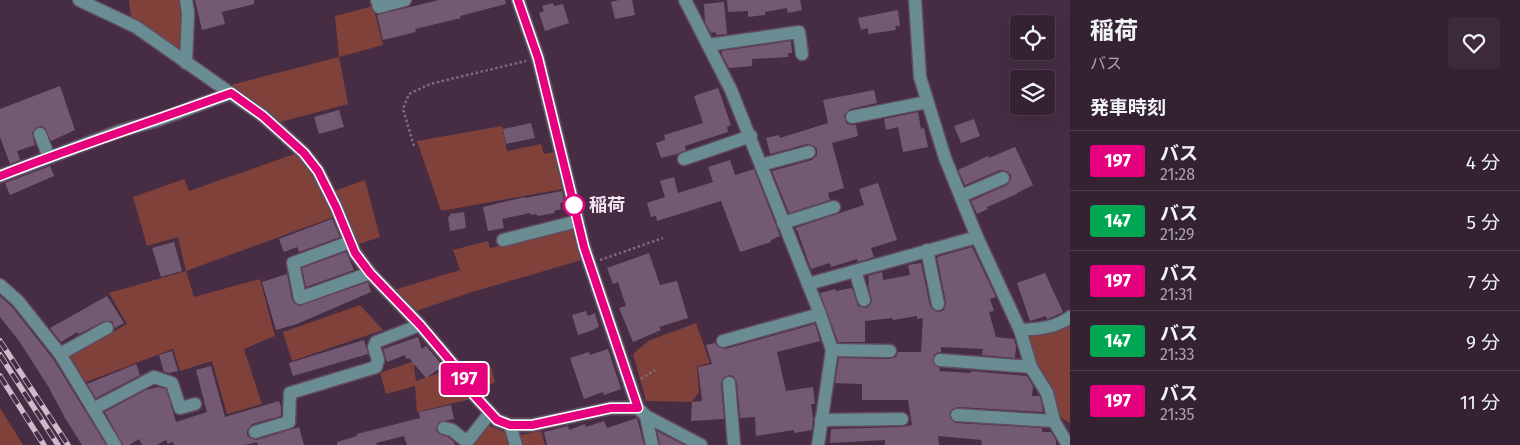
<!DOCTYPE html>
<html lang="ja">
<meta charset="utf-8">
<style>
:root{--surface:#342233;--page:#3c2a3b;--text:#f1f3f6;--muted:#a9a4ac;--line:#4e3f4e}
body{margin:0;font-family:"Fira Sans","Noto Sans JP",sans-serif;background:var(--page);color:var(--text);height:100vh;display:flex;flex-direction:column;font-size:19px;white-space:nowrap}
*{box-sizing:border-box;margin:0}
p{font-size:16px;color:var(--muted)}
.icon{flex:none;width:28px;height:28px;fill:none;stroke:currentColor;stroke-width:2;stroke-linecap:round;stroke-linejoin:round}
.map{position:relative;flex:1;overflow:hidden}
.sheet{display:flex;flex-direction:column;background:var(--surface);width:450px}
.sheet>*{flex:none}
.badge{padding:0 10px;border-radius:4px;font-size:18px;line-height:32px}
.tools{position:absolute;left:1010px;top:15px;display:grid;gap:10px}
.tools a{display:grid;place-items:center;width:45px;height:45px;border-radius:5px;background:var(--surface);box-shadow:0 5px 20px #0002,0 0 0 1px var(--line);font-size:25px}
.map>.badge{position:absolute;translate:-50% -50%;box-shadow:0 0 0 2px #fff}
h2{padding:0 20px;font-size:19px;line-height:45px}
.round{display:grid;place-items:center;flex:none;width:52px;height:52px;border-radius:5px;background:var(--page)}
.summary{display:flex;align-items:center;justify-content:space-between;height:85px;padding:0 20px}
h1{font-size:24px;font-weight:700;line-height:38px}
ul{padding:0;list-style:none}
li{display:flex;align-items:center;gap:15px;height:60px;padding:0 20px;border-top:1px solid var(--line)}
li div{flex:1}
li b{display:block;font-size:19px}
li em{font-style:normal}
li .badge{min-width:55px;font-weight:700;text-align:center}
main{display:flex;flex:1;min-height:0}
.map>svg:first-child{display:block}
.green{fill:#7f4139}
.building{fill:#745972}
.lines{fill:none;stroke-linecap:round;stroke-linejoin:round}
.minor-casing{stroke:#624a60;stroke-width:15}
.path{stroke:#7f6a7e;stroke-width:2.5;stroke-dasharray:2.5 2.5;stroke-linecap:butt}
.minor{stroke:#698d92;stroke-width:12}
.rail-casing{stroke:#cdbbcb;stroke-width:5.5}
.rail{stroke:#462d44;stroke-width:4;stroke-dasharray:11;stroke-linecap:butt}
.line-casing{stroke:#fff;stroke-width:11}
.line{stroke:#e6007e;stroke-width:8}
.stop-dot{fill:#fff;stroke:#e6007e;stroke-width:2.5}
.labels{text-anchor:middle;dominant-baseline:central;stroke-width:5;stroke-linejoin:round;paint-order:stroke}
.stop-label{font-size:18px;font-weight:bold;fill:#f2e3f1;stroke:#462d44;text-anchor:start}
</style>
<main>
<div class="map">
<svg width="1070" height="445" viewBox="0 0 1070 445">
<rect width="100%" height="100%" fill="#462d44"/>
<g class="green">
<polygon points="129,0 181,0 183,9 182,48 177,49 131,18"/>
<polygon points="373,6 383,45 339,57 348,104 280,122 231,85 339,57 335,16"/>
<polygon points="502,126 507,151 541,144 544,154 555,152 563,189 441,211 417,141"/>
<polygon points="297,153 313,175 334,217 186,271 194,297 260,279 275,336 244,349 262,404 227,414 212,361 180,371 173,349 86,382 70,356 127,324 109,293 186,271 178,237 147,246 133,197 184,179 189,191"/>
<polygon points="365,180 380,237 359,244 334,191"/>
<polygon points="572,227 585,259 469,293 414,312 394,290 460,270 453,250 488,241 490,248"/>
<polygon points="360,305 383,330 292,361 283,332"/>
<polygon points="1070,322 1070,423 1059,417 1051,390 1034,359 1027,335"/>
<polygon points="696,323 710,363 697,366 699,392 692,402 646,401 633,354 648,341"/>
<polygon points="417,360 414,367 416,381 442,372 447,364 471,399 417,412 415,386 386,394 380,373"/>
<polygon points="491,367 495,382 479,390 470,378"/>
<polygon points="0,408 23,445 0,445"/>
<polygon points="487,425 510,434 513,445 472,445"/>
<polygon points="541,431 545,445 520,445 519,440 521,435"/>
</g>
<g class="building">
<polygon points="195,0 254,0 254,4 222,12 225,24 202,30"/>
<polygon points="439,0 505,0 506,4 460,16 461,18 415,29 416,32 383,40 377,15"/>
<polygon points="619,0 632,0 635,15 615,19 611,2"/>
<polygon points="727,0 800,0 802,10 788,13 787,8 765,12 765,15 748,17 748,11 728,12"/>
<polygon points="724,2 727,34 716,35 716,32 711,33 705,22 704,4"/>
<polygon points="553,3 554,6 563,4 569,23 545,31 539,13 544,11 542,6"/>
<polygon points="898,10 900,26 895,26 896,30 868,34 868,28 861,30 858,18"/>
<polygon points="791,41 792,53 788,53 788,57 752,59 752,66 729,68 722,55 722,51"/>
<polygon points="60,86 75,130 51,141 45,128 42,126 37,127 32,133 35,145 17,151 20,160 10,164 0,137 0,109"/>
<polygon points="718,88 731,125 727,127 728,132 685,146 686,150 677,154 661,158 656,143 665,140 664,135 703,123 694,96"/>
<polygon points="874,90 877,103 850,109 844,115 846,123 850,125 856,125 858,136 832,143 844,188 828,193 830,200 789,213 772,171 812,160 817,155 817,149 814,146 807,144 770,154 766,138 779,135 780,138 828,123 823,100"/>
<polygon points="339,110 344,127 319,134 314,117"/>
<polygon points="918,112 921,129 924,128 928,147 903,152 898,127 886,130 884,119"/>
<polygon points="974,119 980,136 961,143 954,126"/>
<polygon points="531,123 535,138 506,144 503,129"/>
<polygon points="1015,147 1033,185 1017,193 1017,194 987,207 988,209 977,214 971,201 1007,185 1011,179 1011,175 1007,171 1000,170 965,185 958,170 988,156 989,158"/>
<polygon points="730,160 735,175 754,169 780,236 771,240 771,242 740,252 721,201 657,221 656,216 651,217 647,203 665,197 660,181 674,177 678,193 713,182 708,167"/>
<polygon points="50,166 54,176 10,195 5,183"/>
<polygon points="878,183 897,240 871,248 874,257 858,262 857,259 831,267 830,263 811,269 797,230 796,230 795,228 864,205 859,189"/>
<polygon points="562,191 564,202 560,203 561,209 554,211 555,213 538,216 536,214 531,215 530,213 502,219 504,228 488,231 483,207 525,197 525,198"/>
<polygon points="464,212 466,228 450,231 448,217 450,216 450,214"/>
<polygon points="332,219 340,237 299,252 297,247 284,252 279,239"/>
<polygon points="174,242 182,271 161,277 152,248"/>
<polygon points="972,247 996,297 990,299 994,311 989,312 996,337 1014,339 1016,346 1015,358 982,355 983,349 941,347 941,352 936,353 933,356 933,363 940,368 939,371 971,373 971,371 1027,376 1033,386 1032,396 1040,396 1043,412 958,407 951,410 950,418 956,423 1042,428 1042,432 1051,432 1056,440 1056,445 982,445 981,440 938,436 939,445 885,445 885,440 830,443 831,429 902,427 912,425 908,400 862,400 862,384 835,383 839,358 890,359 896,357 898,352 921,352 923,318 917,319 917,316 893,320 892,318 865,321 865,342 838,342 820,293 835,289 836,291 852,288 858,306 866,308 870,305 872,301 868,284 869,284 868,276 882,272 883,280 910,275 908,265 921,263 930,306 935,311 940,312 944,310 946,303 937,257"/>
<polygon points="346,252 354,270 306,287 302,268"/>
<polygon points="649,253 660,285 677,281 688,318 659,327 661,330 633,342 619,308 626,306 618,282 613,284 607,268"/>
<polygon points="1045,273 1063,312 1050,318 1047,319 1046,316 1030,321 1017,283"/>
<polygon points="287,274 292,300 295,304 299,306 368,282 371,292 297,324 276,330 262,282"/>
<polygon points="0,296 12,307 53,359 106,445 82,445 65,418 48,386 19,341 0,317"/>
<polygon points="107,296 124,323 115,328 112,321 104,321 79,334 77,332 61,342 50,328"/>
<polygon points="586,311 588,316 595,313 599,327 596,328 596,329 578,335 572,315"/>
<polygon points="815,324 820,341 777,352 786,391 813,387 815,404 811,404 813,418 812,430 794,433 794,430 756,436 755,417 740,418 737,382 733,376 729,375 724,377 721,383 724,419 691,421 692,402 702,401 698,367 712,364 706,345 715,343 718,347 725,349"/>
<polygon points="418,337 422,349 426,346 443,366 426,378 409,358 406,359 405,355 387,362 383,349"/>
<polygon points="364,340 368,354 293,376 289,363"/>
<polygon points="608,349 621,389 604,395 603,392 584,399 570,358 589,352 590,355"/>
<polygon points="172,351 178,371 169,373 164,372 159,355"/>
<polygon points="136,364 140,375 96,398 87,384"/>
<polygon points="211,366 225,417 279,401 281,407 281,416 252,424 247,430 247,435 250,438 257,440 299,427 304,445 258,445 257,442 245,445 174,445 173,442 168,444 166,440 157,445 142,445 139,439 129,445 123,445 105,412 146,390 158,387 166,389 176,422 207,412 196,370"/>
<polygon points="451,405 454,419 439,422 436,430 439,434 448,437 454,442 455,445 407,445 404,436 376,443 377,445 337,445 337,442 357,436 357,434 420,418 419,412"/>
<polygon points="637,418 644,445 547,445 544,432 568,426 569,430 585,424 586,427 604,421 607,428"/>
<polygon points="657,431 684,445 660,445"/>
</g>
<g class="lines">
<g class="minor-casing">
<g id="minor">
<polyline points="79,0 136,27 263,116 304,153 318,171 336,207 355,253 370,273 420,325 458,370 474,395 497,420 510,425 532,425 611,408 638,408"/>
<polyline points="377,0 379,7 405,0"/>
<polyline points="518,0 538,58 584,247 638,408 646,416 701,445"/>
<polyline points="685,0 731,90 820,314 832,350 818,445"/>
<polyline points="708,45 799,32 802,54"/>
<polyline points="186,63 188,13 186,0"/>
<polyline points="852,117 927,102"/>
<polyline points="40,134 49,157"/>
<polyline points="684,159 751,136"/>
<polyline points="761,165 809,152"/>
<polyline points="0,176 117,132 158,120 231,93"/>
<polyline points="961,196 1003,178"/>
<polyline points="783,223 834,207"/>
<polyline points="977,237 1020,330 1031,367 1047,393 1054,421 1068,445"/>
<polyline points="503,240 578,221"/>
<polyline points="350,242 293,263 300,298 370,273"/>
<polyline points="927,250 938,304"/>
<polyline points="855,271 864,300"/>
<polyline points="808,284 977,237 945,158 920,77 915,0"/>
<polyline points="0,285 18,301 60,354 115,445"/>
<path d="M 1020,330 C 1038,329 1055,328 1070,317"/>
<polyline points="723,341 820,314"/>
<polyline points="832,350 890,351"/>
<polyline points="60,354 107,328"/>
<polyline points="940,360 1031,367"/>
<polyline points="729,383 734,445"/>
<polyline points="93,409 154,377 172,383 180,408 195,404"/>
<polyline points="957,415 1054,421"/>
<polyline points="646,416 652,445"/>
<polyline points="821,420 902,419"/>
<polyline points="510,425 516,445"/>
<polyline points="444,428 452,430 467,442 490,413"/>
<polyline points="255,432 289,422 290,393 376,367 378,360 374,347 376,342 420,325"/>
</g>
</g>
<g class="path">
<polyline points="414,146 403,109 409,94 430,84 526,61"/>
<polyline points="600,260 663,238"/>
<polyline points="641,379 655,370"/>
</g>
<use href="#minor" class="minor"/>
<g class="rail-casing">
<g id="rail">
<polyline points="0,341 68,445"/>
<polyline points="0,355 58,445"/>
<polyline points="0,376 44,445"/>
</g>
</g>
<use href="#rail" class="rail"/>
</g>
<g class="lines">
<g class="line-casing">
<path id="line" d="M 0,176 C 76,146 154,121 231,93 L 263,116 L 304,153 L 318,171 L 336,207 L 355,253 L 370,273 L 420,325 L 458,370 L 474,395 L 497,420 L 510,425 L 532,425 L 611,408 L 638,408 L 584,247 L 538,58 L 518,0"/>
</g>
<use href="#line" class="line"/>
</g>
<circle class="stop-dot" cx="574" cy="205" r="10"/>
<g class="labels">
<g class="stop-label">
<text x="589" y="205">稲荷</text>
</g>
</g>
</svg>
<div class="tools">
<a><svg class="icon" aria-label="locate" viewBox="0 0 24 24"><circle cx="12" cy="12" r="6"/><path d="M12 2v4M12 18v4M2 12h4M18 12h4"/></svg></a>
<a><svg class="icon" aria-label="layers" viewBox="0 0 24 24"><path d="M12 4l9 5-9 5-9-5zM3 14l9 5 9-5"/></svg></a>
</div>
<b class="badge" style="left:464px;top:379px;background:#e6007e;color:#fff">197</b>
</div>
<section class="sheet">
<div class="summary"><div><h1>稲荷</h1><p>バス</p></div><a class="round"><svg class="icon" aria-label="heart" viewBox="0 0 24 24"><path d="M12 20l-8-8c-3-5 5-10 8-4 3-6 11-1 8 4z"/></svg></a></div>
<h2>発車時刻</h2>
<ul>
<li><span class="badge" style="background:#e6007e;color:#fff">197</span><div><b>バス</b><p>21:28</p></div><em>4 分</em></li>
<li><span class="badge" style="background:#00a651;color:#fff">147</span><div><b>バス</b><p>21:29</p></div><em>5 分</em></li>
<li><span class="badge" style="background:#e6007e;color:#fff">197</span><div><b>バス</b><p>21:31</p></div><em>7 分</em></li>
<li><span class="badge" style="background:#00a651;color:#fff">147</span><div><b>バス</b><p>21:33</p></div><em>9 分</em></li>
<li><span class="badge" style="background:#e6007e;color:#fff">197</span><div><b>バス</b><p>21:35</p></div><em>11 分</em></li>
</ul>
</section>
</main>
